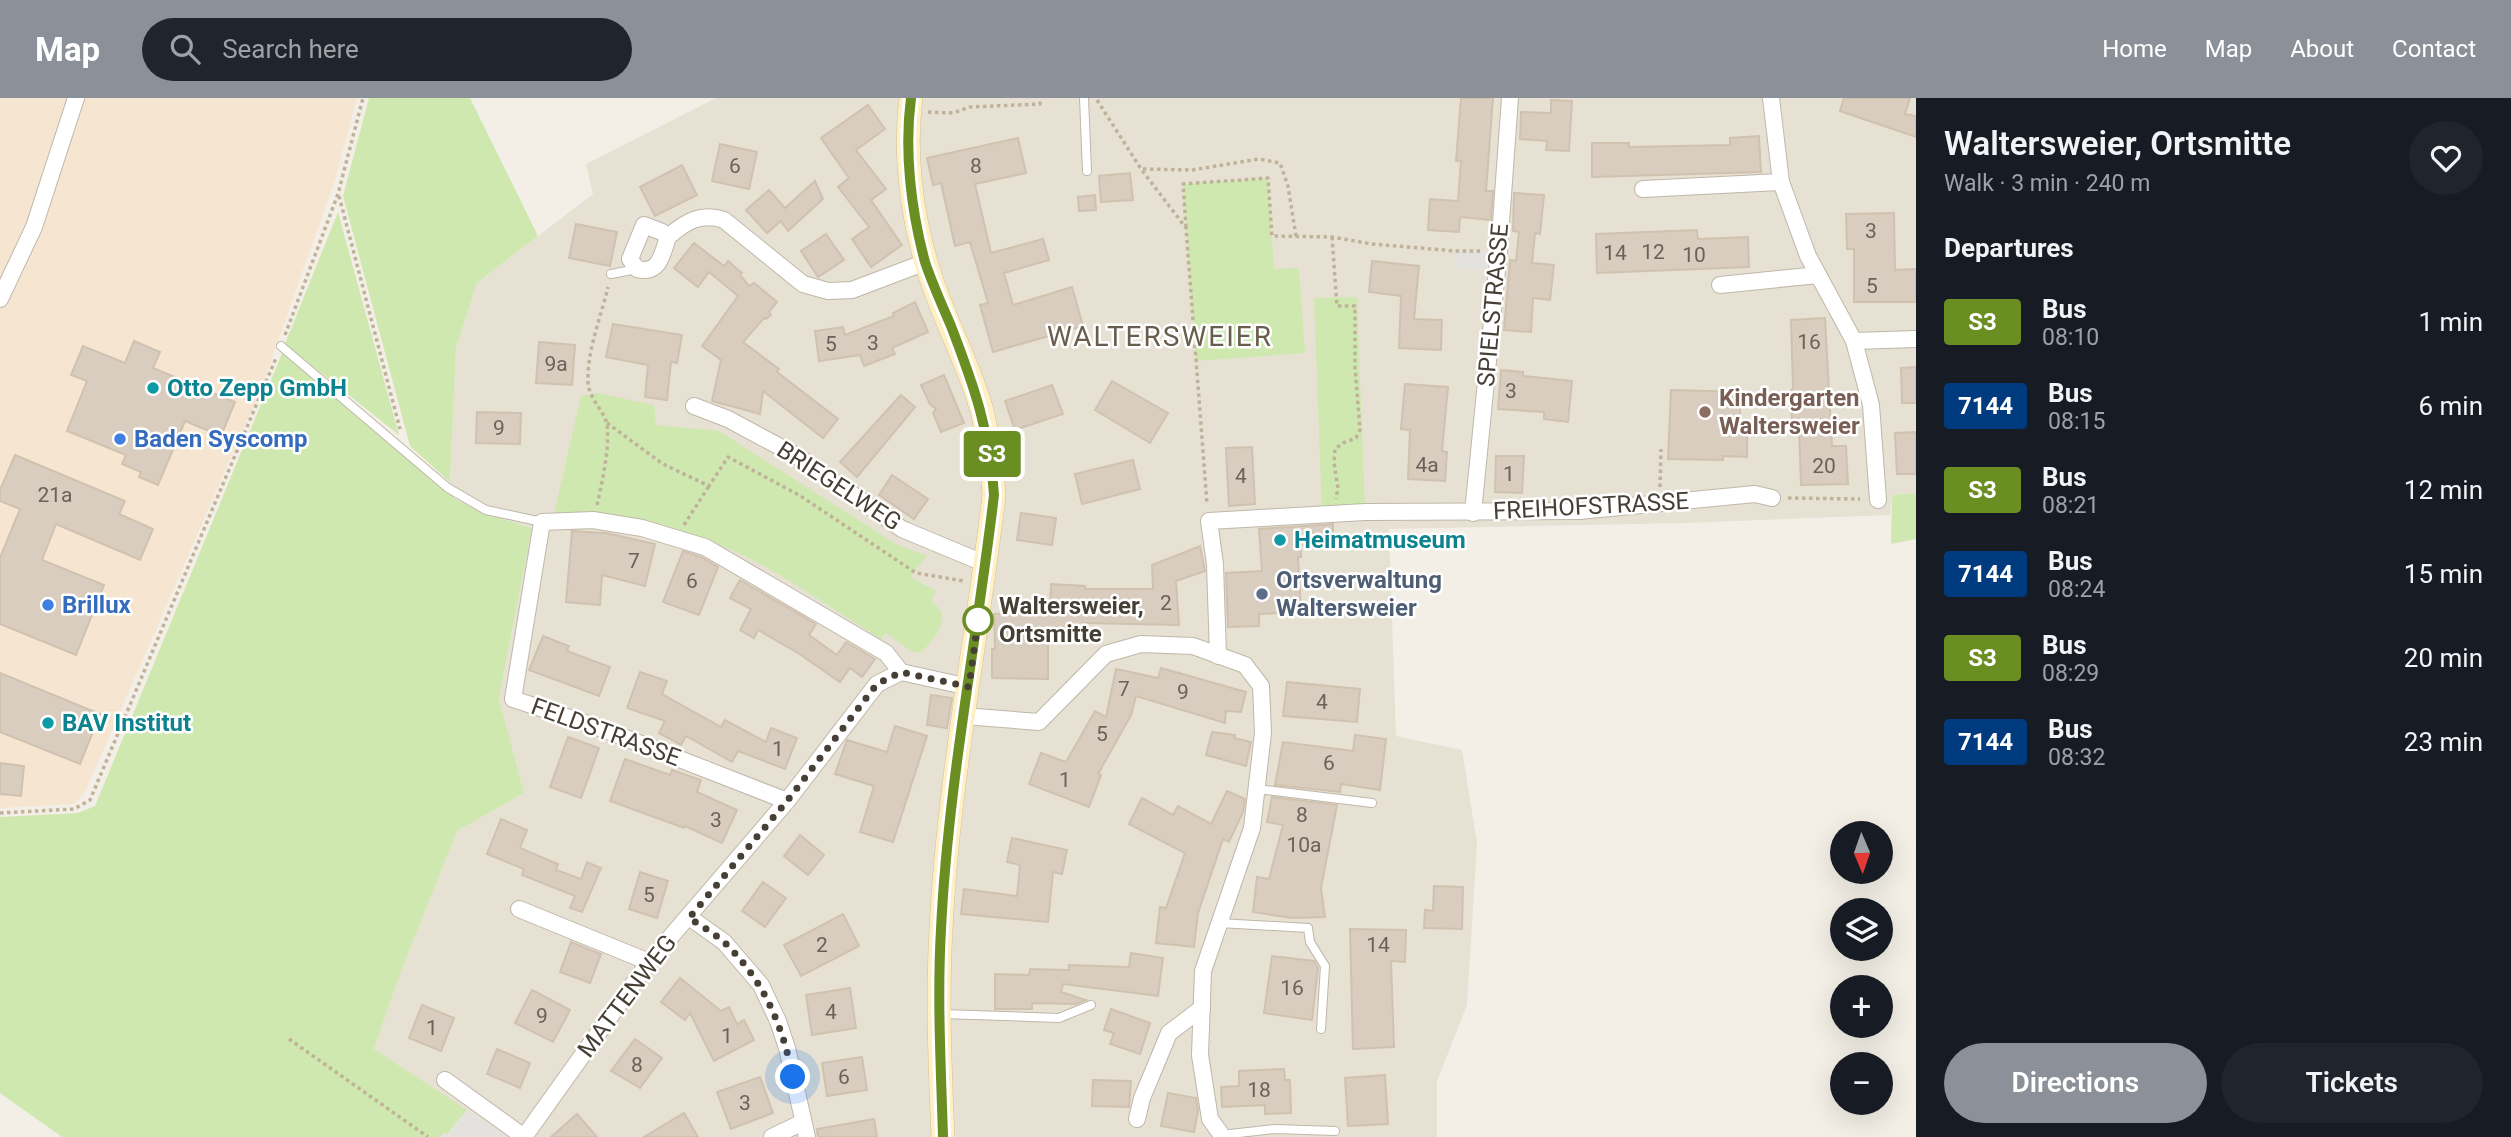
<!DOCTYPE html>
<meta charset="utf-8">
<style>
:root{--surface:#171b24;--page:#20242c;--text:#f1f3f6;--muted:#9ea1a6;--accent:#8c9099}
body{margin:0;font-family:Roboto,sans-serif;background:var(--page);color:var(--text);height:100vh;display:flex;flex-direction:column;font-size:26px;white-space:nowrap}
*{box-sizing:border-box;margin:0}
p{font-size:23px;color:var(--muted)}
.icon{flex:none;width:38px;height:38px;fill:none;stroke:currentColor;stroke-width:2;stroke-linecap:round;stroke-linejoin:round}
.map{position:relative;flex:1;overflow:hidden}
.panel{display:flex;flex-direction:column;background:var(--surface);width:595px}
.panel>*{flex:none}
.badge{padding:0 14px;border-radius:5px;font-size:24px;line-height:46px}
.needle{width:46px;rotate:178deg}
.tools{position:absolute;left:1830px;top:723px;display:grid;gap:14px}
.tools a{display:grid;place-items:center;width:63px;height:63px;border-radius:50%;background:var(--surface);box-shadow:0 7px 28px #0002;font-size:35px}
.you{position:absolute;width:35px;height:35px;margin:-18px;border:5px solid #fff;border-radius:50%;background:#1a73e8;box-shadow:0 0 0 10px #1a73e833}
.map>.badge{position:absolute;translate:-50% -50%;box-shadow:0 0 0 4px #fff}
h2{padding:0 28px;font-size:26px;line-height:63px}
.round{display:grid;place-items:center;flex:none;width:74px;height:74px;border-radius:37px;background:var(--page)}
.summary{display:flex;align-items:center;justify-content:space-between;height:119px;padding:0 28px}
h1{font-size:33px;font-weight:600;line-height:52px}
.primary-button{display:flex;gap:14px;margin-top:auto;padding:14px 28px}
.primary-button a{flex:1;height:80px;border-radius:42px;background:var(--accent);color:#fff;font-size:28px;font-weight:600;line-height:80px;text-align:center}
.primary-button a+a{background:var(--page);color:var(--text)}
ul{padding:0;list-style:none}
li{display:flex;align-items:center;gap:21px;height:84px;padding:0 28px}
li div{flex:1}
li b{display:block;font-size:26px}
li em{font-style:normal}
li .badge{min-width:77px;font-weight:700;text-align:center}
header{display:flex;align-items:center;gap:42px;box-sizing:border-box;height:98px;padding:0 35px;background:var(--accent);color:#fff}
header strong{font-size:33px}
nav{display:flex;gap:38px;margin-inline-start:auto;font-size:24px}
.search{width:490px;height:63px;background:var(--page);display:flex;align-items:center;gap:18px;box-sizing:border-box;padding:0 24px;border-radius:38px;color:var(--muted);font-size:26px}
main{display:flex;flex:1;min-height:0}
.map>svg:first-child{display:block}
.residential{fill:#e7e1d4}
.commercial{fill:#f5e5d1}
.green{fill:#cfe8af}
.parking{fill:#e4e2de}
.building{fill:#d8cdbf;stroke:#d0c2af;stroke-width:2}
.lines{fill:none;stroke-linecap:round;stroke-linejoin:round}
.lane-casing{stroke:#bfb7a9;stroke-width:10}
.street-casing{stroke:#bfb7a9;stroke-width:18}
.secondary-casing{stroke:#d3c296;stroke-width:24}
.path{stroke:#c0b29a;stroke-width:3.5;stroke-dasharray:3.5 3.5;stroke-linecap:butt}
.lane{stroke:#fff;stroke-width:8}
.street{stroke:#fff;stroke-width:16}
.secondary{stroke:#ffefc5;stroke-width:23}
.line-casing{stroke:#fff;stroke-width:16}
.line{stroke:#6b8e23;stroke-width:10}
.walk{stroke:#463f35;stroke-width:7;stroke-dasharray:0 12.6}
.culture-dot{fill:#0f9aa8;stroke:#fff;stroke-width:2.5}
.education-dot{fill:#8d6e63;stroke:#fff;stroke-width:2.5}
.shop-dot{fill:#3f7fe0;stroke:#fff;stroke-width:2.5}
.service-dot{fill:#5c6f8a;stroke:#fff;stroke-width:2.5}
.stop-dot{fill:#fff;stroke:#6b8e23;stroke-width:3.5}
.labels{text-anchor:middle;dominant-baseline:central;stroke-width:5;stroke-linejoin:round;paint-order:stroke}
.number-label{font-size:21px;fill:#6a6258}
.street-label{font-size:24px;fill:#463f35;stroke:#fff}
.culture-label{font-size:24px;font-weight:bold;fill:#0d838f;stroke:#fff;text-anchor:start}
.education-label{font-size:24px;font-weight:bold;fill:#785e54;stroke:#fff;text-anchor:start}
.shop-label{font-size:24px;font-weight:bold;fill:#366cbe;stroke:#fff;text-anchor:start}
.service-label{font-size:24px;font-weight:bold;fill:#4e5e75;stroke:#fff;text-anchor:start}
.stop-label{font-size:24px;font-weight:bold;fill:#463f35;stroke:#fff;text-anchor:start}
.quarter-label{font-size:28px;letter-spacing:2px;fill:#695d4d;stroke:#fff}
</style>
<header>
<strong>Map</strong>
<div class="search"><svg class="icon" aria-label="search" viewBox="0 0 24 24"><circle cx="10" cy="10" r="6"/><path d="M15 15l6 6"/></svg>Search here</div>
<nav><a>Home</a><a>Map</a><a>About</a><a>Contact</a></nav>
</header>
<main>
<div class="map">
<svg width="1916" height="1039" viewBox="0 0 1916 1039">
<rect width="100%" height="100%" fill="#f3efe6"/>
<polygon class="residential" points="716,0 1916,0 1916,395 1892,397 1890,417 1685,425 1389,431 1396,638 1462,652 1477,745 1467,907 1437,983 1437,1039 508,1039 374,951 401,873 457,733 524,695 499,600 532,430 489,417 457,402 450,384 456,250 477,185 593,96 586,66"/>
<polygon class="commercial" points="0,0 357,0 334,85 262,288 85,694 74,706 0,710"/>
<g class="green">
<polygon points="369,0 470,0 538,138 477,185 456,250 450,384 410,348 343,98"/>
<polygon points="1268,80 1274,171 1299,170 1305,255 1196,263 1183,86"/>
<polygon points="338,114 399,337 285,246"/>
<polygon points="1357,199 1365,414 1322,415 1314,200"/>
<polygon points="283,253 457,402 489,417 532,430 499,600 524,695 457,733 401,873 374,951 467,1012 447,1037 444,1035 440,1039 62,1039 0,995 0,719 78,715 95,708"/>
<path d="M 597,295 L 654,307 L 656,327 L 719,333 L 896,446 L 927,458 L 910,479 L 936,493 L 931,502 C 934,506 941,511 942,517 C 943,531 931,545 921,554 L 912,554 L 886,535 L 881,541 C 820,504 756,455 688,435 C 645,422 598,421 554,416 L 581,298 Z"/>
<polygon points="1916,395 1916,441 1891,446 1892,397"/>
</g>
<g class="parking">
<polygon points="1499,152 1497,171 1456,171 1456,153"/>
<polygon points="467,1012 508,1039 440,1039 444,1035 448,1037"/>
</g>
<g class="building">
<polygon points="1461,0 1493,0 1486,93 1493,93 1491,122 1460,119 1459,134 1428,132 1430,101 1458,103 1461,63 1456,63"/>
<polygon points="1844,0 1910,0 1905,16 1916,18 1916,39 1840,13"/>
<polygon points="1551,2 1572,3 1569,53 1546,52 1547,43 1520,41 1521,14 1551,15"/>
<polygon points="868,7 885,31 856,52 886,91 871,102 902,147 871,169 852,141 869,129 838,89 849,80 821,40"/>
<polygon points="1759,38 1761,74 1592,79 1592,45 1629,45 1629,49 1730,47 1730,40"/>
<polygon points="1018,40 1026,75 975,86 991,155 1043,141 1049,162 1004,175 1013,207 1072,189 1083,228 993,254 980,207 988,205 970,144 955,148 941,85 933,87 927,60"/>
<polygon points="720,46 757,54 749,91 712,83"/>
<polygon points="682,67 697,97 655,118 640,89"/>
<polygon points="1130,75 1133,102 1101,104 1099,78"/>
<polygon points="815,83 823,101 788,133 781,123 767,135 746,112 769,92 785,110"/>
<polygon points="1514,95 1544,97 1540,136 1535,135 1532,165 1554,167 1550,202 1533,200 1531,234 1504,232 1510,162 1516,163 1519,134 1513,133"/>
<polygon points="1095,97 1096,112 1079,113 1078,99"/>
<polygon points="1894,115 1895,172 1916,171 1916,204 1854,204 1854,151 1847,151 1846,116"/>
<polygon points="576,126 617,134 610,168 569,160"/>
<polygon points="1697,132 1698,141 1748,139 1749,169 1597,175 1596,136"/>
<polygon points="826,136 844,162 818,179 801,153"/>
<polygon points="694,145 724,168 728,163 742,175 740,177 749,188 754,185 777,204 769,214 771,217 766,221 764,220 743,244 779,271 777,274 838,321 823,340 763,293 760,316 712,303 721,262 702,248 738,198 709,174 698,189 674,170"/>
<polygon points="1372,163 1419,168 1414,221 1442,222 1441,252 1399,250 1401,198 1369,194"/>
<polygon points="915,204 928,234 892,250 895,256 864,268 860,257 819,263 815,233 843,229 845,237 894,218 893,215"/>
<polygon points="1825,220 1832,348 1846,348 1848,386 1801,387 1799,328 1792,328 1791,292 1793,291 1791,222"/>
<polygon points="613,226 682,237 677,265 671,264 667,302 645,299 648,267 606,259"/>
<polygon points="134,243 160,254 153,270 235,304 221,338 185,323 158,387 139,379 141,374 122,366 126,357 67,333 87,283 71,277 83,248 125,265"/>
<polygon points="539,244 575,247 572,287 536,285"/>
<polygon points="1916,269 1916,305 1902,305 1901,270"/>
<polygon points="1501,272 1523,274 1523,278 1572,283 1568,324 1544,321 1544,314 1498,311"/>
<polygon points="944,277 964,325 941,334 933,315 936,311 930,306 921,287"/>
<polygon points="1112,283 1168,315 1150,345 1095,312"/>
<polygon points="1405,286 1448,289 1442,353 1447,354 1445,383 1408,381 1410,332 1401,331"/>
<polygon points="1052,287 1063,316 1015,332 1005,303"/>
<polygon points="1671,292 1741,294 1739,333 1747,333 1747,359 1723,358 1723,362 1668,361"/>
<polygon points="901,297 915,309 857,379 840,364"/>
<polygon points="477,314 521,315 520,346 476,345"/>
<polygon points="1916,334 1916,376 1897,376 1895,335"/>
<polygon points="1252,349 1255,406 1229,408 1226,350"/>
<polygon points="15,357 125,403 119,416 153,431 140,462 56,426 42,462 104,487 76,557 0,526 0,460 20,411 0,403 0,392"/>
<polygon points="1496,358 1524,358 1522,395 1495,394"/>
<polygon points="1133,362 1140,391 1082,406 1075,376"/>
<polygon points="892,377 928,401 914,421 879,397"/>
<polygon points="1021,415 1056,420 1052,447 1017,442"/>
<polygon points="1333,426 1333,448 1301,447 1301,459 1298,459 1301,514 1259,516 1259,528 1228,529 1226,475 1262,473 1259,431"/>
<polygon points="572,433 606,435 655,446 645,488 602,477 600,507 566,504"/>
<polygon points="1200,448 1205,473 1176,483 1179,527 1083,525 1082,542 1048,541 1048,581 992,580 992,551 995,551 994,516 1050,514 1051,486 1085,488 1085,491 1153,491 1152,467"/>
<polygon points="683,453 701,459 718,469 699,517 663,504"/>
<polygon points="740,482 816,526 809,537 837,557 846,544 875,561 862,579 850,570 840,584 798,555 758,532 754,540 740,532 751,511 730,500"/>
<polygon points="543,538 569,548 567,553 610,569 599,598 529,572"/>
<polygon points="1161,570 1246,594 1241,614 1226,613 1225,625 1136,598 1131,617 1098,676 1101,677 1089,709 1029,686 1041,655 1066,664 1095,613 1106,619 1116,571 1158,580"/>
<polygon points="640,574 667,583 662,596 721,629 725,622 766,644 771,630 797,640 785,671 738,653 732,664 686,638 681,647 659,635 665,623 627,610"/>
<polygon points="0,575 100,616 80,666 0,634"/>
<polygon points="1287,584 1360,591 1357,624 1283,618"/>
<polygon points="931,597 952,600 947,630 927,627"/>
<polygon points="895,628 927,638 893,744 860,734 874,688 835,676 847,642 887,654"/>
<polygon points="1212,634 1235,637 1234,640 1251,644 1246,668 1206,657"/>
<polygon points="1355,637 1386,641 1380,692 1341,686 1340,694 1275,687 1283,644 1353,653"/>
<polygon points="568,639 599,650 581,700 550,689"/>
<polygon points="625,661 670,677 672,672 701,682 697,694 737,712 722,745 685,728 684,730 610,703"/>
<polygon points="0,665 24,668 21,698 0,696"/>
<polygon points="1227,693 1245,701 1243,714 1229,744 1223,741 1198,815 1194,849 1156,845 1160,809 1166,810 1185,755 1129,726 1142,700 1173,717 1178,708 1211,726"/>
<polygon points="1272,699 1337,707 1321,790 1325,819 1292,820 1253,814 1257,779 1269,781 1283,727 1267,724"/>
<polygon points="501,721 527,732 520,750 558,766 556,772 581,781 587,764 601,770 582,814 570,810 575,798 522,777 524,771 487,756"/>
<polygon points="800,737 824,757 808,777 784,758"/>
<polygon points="1012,740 1067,752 1062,776 1053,774 1048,824 961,816 964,791 1017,798 1020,767 1007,764"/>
<polygon points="640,774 668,783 657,820 629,811"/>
<polygon points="763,784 786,800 765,829 742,813"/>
<polygon points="1434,788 1463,789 1462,831 1424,830 1425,812 1433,813"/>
<polygon points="843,816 859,848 801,878 784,847"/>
<polygon points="1350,831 1406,832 1405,864 1391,863 1394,949 1353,951"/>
<polygon points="571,844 601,856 590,885 560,874"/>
<polygon points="1131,855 1163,860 1158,898 1063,886 1061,894 1086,902 1075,906 1032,905 1032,911 995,911 995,876 1029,877 1030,871 1069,872 1069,867 1129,869"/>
<polygon points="1272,858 1314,863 1318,870 1312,922 1264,915"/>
<polygon points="680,880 721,913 729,909 737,926 744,922 754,942 714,963 690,915 685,922 661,904"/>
<polygon points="850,890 856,930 812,937 806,897"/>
<polygon points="532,892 570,912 553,944 515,925"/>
<polygon points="422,907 454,920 441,953 409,940"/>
<polygon points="1111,911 1150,925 1140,956 1110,946 1114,935 1104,932"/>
<polygon points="635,941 662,960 640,990 611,973"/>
<polygon points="497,951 530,965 520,990 487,976"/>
<polygon points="862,959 867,992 827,998 822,965"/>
<polygon points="1284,971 1285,982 1290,982 1291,1015 1265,1016 1265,1007 1222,1009 1221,989 1239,988 1239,973"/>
<polygon points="1385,977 1388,1026 1348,1028 1345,980"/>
<polygon points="760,979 773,1015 731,1031 717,994"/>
<polygon points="1093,982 1131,983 1129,1009 1092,1008"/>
<polygon points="1168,995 1196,1000 1198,1013 1194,1034 1161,1028"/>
<polygon points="684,1015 698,1039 644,1039"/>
<polygon points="577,1016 597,1039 551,1039"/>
<polygon points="874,1021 877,1039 818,1039 817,1031"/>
</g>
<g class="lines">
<g class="lane-casing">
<g id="lane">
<polyline points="1084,0 1087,73"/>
<polyline points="611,176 637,171"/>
<polyline points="281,248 448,390 486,412 542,424"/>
<polyline points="1257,691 1372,705"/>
<polyline points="1219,825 1308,830 1310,844 1325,868 1321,931"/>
<polyline points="943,916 1059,920 1091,907"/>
<polyline points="1221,1037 1275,1031 1335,1033"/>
</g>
</g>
<g class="street-casing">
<g id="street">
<polyline points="1771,0 1781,84 1808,158 1854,243 1871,307 1878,402"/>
<polyline points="1643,91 1781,84"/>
<path d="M 644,127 L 662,134 L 668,139 C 662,156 660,177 637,171 L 630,161 Z"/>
<path d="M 668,139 C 685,124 701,114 724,122 L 803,186 L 828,193 L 852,192 L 926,164"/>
<polyline points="1720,187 1818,177"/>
<polyline points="0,201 34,129 76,0"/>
<polyline points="1854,243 1916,241"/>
<polyline points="694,308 728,321 797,358 902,431 986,466"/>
<polyline points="1473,415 1499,152 1510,0"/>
<polyline points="1218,558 1215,466 1209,423 1365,414 1579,413 1755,396 1772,400"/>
<polyline points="964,618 1039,624 1106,556 1141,546 1193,548 1245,567 1261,588 1263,635 1252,730 1203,873 1200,957 1210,1021 1223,1039"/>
<polyline points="787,703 600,630 513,601 542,424 593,422 642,430 705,449 886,555 901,574 969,589"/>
<polyline points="519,811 649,864"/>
<polyline points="689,819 724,844 761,887 778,923 787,950 807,1039"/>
<polyline points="445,982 524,1039"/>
<polyline points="1137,1021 1142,1000 1169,935 1202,910"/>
<polyline points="524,1039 649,864 787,703 877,586 901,574"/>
<polyline points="772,1039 803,1024"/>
</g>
</g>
<g class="secondary-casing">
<path id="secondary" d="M 911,0 C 904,53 911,112 926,164 C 940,215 968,262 982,313 C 989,341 992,368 994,397 C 977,542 948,686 941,831 C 937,901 940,970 943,1039"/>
</g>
<g class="path">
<polyline points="1097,2 1141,71 1186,130 1207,406"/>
<polyline points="928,14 953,15 970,9 1040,6 1040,0"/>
<polyline points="1143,71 1192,72 1259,61 1280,65 1288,88 1296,138"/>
<polyline points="339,98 400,331"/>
<polyline points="1186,129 1183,86 1268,80 1272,138 1332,139 1372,146 1456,153 1483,153"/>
<polyline points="1332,139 1337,208 1355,208 1355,269 1360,332 1356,340 1343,345 1335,351 1334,365 1338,390 1336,401"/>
<polyline points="285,237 338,96 363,0"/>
<polyline points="607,325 663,366 709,388 728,359 799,397 916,475 964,483"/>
<polyline points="1660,389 1661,351"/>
<polyline points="1788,400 1860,401"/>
<path d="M 597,407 C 602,385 610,349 607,327 C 605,313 589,302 588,284 C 587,252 601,219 608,189"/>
<polyline points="684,427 709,388"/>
<polyline points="0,715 74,711 90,702 276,260"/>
<polyline points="289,941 428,1039"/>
</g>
<use href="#lane" class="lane"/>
<use href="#street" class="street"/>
<use href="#secondary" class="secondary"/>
</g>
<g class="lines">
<g class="line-casing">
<path id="line" d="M 911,0 C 904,53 911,112 925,164 C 932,185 942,207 951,228 C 974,288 990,333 994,397 C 977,542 948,686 941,831 C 937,901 941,970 943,1039"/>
</g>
<use href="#line" class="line"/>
<path class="walk" d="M 793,979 C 782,926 764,883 725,845 C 714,835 701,828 689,820 L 787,703 L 877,586 L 901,574 L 969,589 L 978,522"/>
</g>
<g class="culture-dot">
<circle cx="153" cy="290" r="7"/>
<circle cx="1280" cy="442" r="7"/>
<circle cx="48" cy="625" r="7"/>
</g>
<circle class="education-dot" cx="1705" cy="314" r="7"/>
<g class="shop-dot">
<circle cx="120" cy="341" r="7"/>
<circle cx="48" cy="507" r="7"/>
</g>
<circle class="service-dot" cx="1262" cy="496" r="7"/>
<circle class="stop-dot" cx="978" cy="522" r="14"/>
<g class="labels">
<g class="number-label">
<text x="735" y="68">6</text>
<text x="976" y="68">8</text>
<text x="1871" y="133">3</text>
<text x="1653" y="154">12</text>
<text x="1615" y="155">14</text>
<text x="1694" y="157">10</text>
<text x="1872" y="188">5</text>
<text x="1809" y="244">16</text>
<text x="873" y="245">3</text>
<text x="831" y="246">5</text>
<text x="556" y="266">9a</text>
<text x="1511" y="293">3</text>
<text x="499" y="330">9</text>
<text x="1427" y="367">4a</text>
<text x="1824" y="368">20</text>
<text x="1509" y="376">1</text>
<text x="1241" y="378">4</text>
<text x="55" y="397">21a</text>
<text x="634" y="463">7</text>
<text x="692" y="483">6</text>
<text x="1166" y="505">2</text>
<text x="1124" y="591">7</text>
<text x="1183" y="594">9</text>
<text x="1322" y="604">4</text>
<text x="1102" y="636">5</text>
<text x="778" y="651">1</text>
<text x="1329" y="665">6</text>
<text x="1065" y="682">1</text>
<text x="1302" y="717">8</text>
<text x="716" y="722">3</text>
<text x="1304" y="747">10a</text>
<text x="649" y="797">5</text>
<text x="822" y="847">2</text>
<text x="1378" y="847">14</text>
<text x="1292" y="890">16</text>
<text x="831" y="914">4</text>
<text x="542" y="918">9</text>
<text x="432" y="930">1</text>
<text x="727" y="938">1</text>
<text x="637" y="967">8</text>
<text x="844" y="979">6</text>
<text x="1259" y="992">18</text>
<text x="745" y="1005">3</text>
</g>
<g class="street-label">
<text transform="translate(1493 207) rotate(-85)">SPIELSTRASSE</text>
<text transform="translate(839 388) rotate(33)">BRIEGELWEG</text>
<text transform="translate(1591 408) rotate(-3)">FREIHOFSTRASSE</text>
<text transform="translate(606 634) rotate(20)">FELDSTRASSE</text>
<text transform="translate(627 898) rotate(-53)">MATTENWEG</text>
</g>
<g class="culture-label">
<text x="167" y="290">Otto Zepp GmbH</text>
<text x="1294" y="442">Heimatmuseum</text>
<text x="62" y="625">BAV Institut</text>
</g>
<g class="education-label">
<text x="1719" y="300">Kindergarten<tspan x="1719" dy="28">Waltersweier</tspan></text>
</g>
<g class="shop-label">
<text x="134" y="341">Baden Syscomp</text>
<text x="62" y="507">Brillux</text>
</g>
<g class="service-label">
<text x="1276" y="482">Ortsverwaltung<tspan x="1276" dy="28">Waltersweier</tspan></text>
</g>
<g class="stop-label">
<text x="999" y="508">Waltersweier,<tspan x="999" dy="28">Ortsmitte</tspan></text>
</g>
<g class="quarter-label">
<text x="1160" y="238">WALTERSWEIER</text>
</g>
</g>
</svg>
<div class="tools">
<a><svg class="needle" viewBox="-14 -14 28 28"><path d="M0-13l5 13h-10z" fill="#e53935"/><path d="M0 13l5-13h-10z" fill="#9ea1a6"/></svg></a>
<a><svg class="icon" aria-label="layers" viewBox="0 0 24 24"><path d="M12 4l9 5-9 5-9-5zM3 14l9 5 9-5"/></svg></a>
<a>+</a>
<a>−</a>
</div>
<div class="you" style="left:793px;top:979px"></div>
<b class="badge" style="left:992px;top:356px;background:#6b8e23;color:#fff">S3</b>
</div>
<section class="panel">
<div class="summary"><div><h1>Waltersweier, Ortsmitte</h1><p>Walk · 3 min · 240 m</p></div><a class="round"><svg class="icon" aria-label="heart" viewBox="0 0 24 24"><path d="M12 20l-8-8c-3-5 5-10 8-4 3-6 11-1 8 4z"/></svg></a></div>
<h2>Departures</h2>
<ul>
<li><span class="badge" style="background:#6b8e23;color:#fff">S3</span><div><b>Bus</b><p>08:10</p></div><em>1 min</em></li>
<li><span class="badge" style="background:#003b80;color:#fff">7144</span><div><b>Bus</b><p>08:15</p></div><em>6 min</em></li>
<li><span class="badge" style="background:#6b8e23;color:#fff">S3</span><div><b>Bus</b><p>08:21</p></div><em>12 min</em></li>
<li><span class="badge" style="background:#003b80;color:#fff">7144</span><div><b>Bus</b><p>08:24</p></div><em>15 min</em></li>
<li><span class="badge" style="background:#6b8e23;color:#fff">S3</span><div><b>Bus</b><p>08:29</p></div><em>20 min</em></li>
<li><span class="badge" style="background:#003b80;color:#fff">7144</span><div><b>Bus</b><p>08:32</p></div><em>23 min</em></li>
</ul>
<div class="primary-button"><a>Directions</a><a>Tickets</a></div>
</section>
</main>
